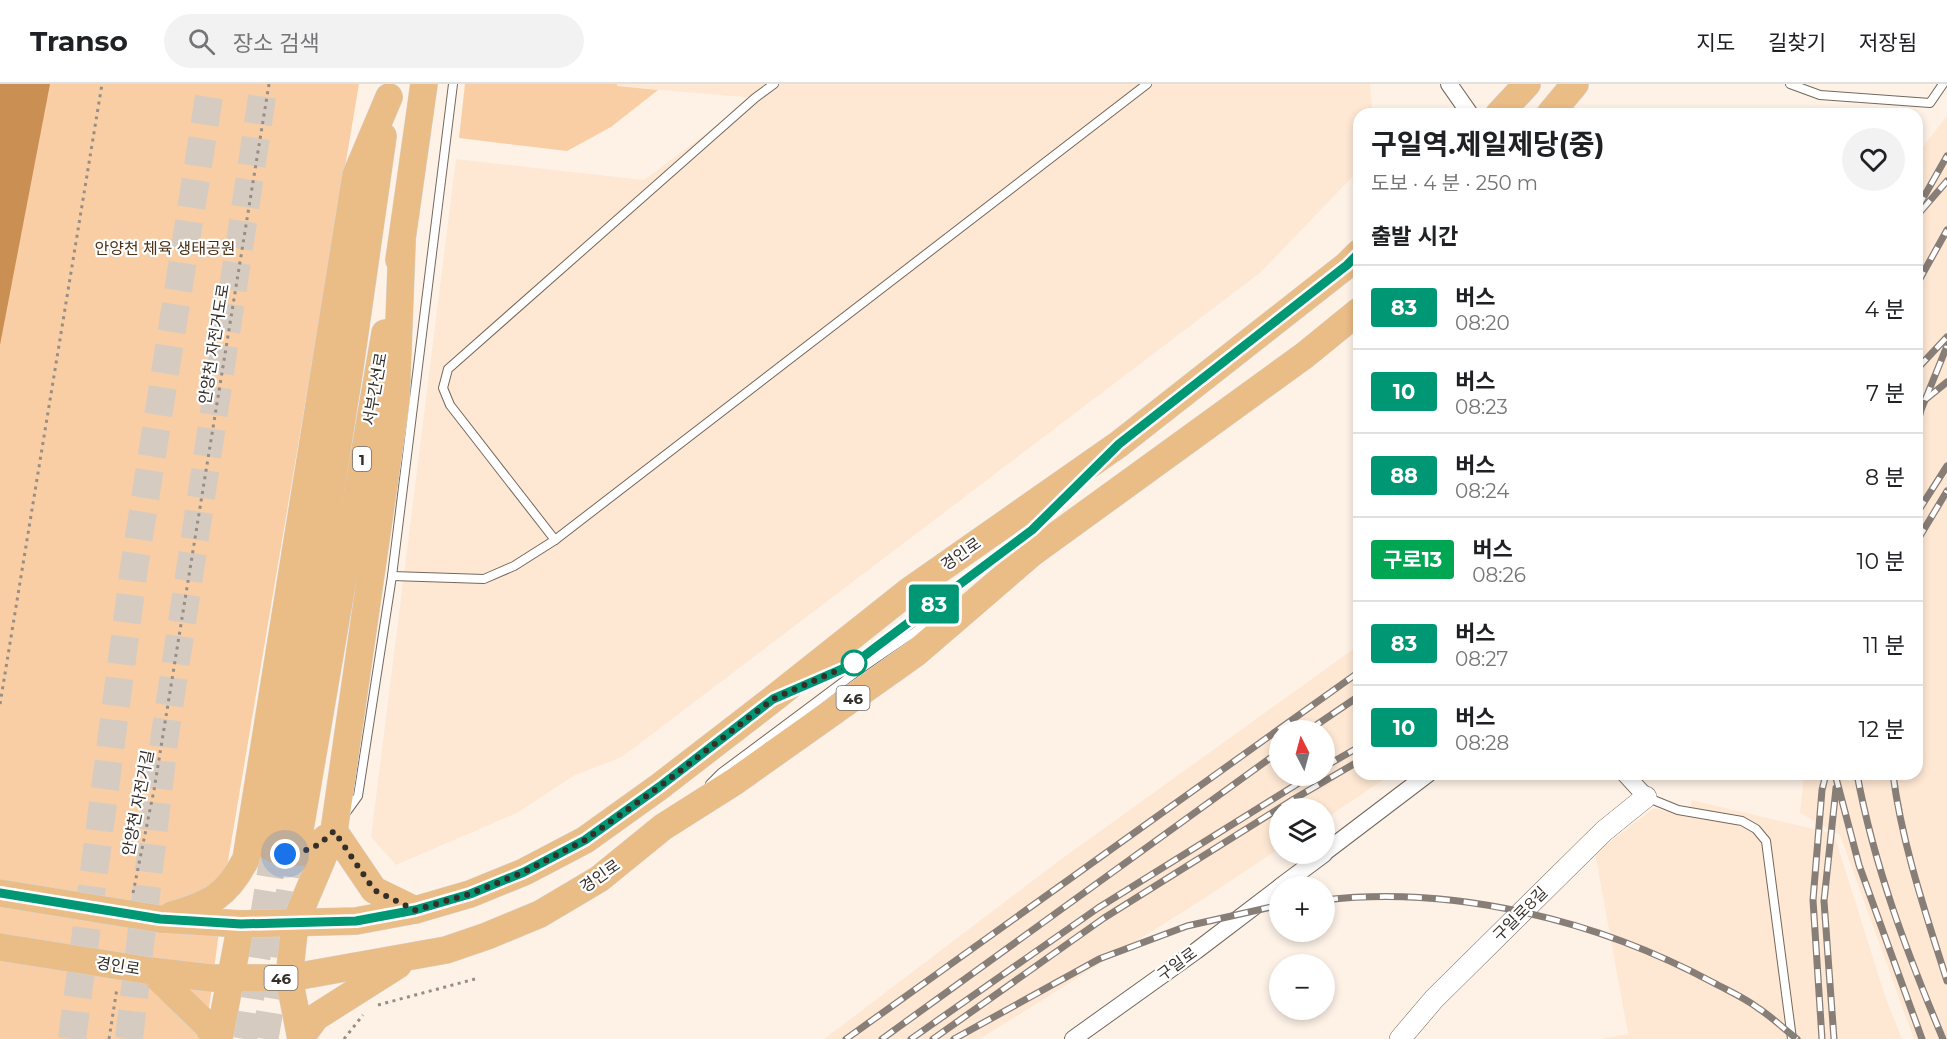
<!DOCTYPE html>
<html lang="ko">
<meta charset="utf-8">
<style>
:root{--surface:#fff;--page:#f2f2f2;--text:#202124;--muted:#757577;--line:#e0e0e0}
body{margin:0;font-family:Montserrat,"Noto Sans KR",sans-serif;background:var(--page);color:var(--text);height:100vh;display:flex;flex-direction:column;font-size:22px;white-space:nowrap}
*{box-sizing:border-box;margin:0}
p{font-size:20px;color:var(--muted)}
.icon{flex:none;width:33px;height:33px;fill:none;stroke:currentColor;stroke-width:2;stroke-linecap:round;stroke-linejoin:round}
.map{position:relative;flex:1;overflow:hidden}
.drawer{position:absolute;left:1353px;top:24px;width:570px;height:672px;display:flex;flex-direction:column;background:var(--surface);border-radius:18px;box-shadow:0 3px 9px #0003}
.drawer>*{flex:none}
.badge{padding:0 12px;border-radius:4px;font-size:21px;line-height:39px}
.needle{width:39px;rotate:354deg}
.tools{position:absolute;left:1269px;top:636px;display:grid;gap:12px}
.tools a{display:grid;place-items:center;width:66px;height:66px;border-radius:50%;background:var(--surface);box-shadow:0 3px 9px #0003;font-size:30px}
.you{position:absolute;width:30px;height:30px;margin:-15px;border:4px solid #fff;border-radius:50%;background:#1a73e8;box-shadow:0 0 0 9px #1a73e833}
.map>.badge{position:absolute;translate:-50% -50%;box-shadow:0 0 0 3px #fff}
h2{padding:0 18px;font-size:22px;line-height:54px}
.round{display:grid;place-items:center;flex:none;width:63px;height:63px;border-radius:32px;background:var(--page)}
.overview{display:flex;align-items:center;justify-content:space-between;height:102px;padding:0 18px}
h1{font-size:28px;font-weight:700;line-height:45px}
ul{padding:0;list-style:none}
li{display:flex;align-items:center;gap:18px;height:84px;padding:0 18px;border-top:2px solid var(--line)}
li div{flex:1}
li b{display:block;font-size:22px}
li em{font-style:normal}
li .badge{min-width:66px;font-weight:700;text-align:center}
header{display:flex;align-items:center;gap:36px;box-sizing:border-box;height:84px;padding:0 30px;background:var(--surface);border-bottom:2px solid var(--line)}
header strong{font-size:28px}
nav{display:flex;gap:33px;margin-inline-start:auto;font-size:21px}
.search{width:420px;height:54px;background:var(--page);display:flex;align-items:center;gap:15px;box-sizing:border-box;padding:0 21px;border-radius:33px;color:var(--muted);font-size:22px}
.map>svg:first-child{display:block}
.built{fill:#fee8d4;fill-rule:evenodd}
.green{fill:#f9cea4}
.water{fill:#ca8f52}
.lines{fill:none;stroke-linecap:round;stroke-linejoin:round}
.primary-tunnel{stroke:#d6cbc1;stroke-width:27;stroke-dasharray:27 14;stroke-linecap:butt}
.trunk-tunnel{stroke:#d6cbc1;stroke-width:28;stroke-dasharray:28 14;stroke-linecap:butt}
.service-casing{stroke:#75685c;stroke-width:10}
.minor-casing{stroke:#75685c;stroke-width:18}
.tertiary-casing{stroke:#75685c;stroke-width:22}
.primary-casing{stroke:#d7d5d4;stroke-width:28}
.path{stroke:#978e86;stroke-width:3;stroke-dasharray:3 4.5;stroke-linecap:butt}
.service{stroke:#fff;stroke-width:8}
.minor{stroke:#fff;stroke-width:16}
.tertiary{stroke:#fff;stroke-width:21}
.primary{stroke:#eabc86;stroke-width:27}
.rail-casing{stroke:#877e77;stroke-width:7}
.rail{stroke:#fff;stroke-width:4.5;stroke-dasharray:14;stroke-linecap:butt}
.primary-bridge-casing{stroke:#d7d5d4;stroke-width:28;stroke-linecap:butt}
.primary-bridge{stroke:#eabc86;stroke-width:27}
.line-casing{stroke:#fff;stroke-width:14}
.line{stroke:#009775;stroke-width:9}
.walk{stroke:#352f2a;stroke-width:6;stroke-dasharray:0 10.8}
.stop-dot{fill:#fff;stroke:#009775;stroke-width:3}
.labels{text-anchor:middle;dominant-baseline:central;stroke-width:4.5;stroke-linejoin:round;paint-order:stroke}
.shield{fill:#fff;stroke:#726d6a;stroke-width:1.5}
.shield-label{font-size:15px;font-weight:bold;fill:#352f2a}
.park-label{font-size:16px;fill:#4c3318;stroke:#fff}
.street-label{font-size:16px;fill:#352f2a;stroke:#fff}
</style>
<header>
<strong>Transo</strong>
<div class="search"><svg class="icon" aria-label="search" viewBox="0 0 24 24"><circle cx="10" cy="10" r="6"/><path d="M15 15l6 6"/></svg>장소 검색</div>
<nav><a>지도</a><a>길찾기</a><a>저장됨</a></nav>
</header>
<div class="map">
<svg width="1947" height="955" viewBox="0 0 1947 955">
<rect width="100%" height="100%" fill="#fef2e7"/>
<g class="built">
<polygon points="617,0 1370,0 1373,30 1359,30 1359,86 1260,189 622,673 575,691 517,729 396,781 371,753 456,75 644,96 754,14 616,2"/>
<polygon points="1947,32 1947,955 1914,955 1840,751 1800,729 1804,690 1917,690 1917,70"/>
<path d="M 1359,561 L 1359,690 L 1392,690 L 1325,735 L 1324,724 L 1280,724 L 1279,765 L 1197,819 L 980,955 L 824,955 L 1060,776 ZM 1324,646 L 1324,692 L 1280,692 L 1280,646 Z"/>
<polygon points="1692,716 1834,750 1885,912 1902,955 1600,955 1628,950 1595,769 1654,724 1688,733"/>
</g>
<g class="green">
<polygon points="0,0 359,0 229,771 205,955 0,955"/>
<polygon points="465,0 617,0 617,2 658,6 611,43 567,67 459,54"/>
</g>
<polygon class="water" points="0,0 50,0 0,261"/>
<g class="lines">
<g class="primary-tunnel">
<polyline points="244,955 277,748"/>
<polyline points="265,955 299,751"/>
</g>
<g class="trunk-tunnel">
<polyline points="72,955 134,484 211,0"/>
<polyline points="129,955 165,650 264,0"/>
</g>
<g class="service-casing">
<g id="service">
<polyline points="1790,0 1820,11 1930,19 1943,0"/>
<polyline points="555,456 450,321 443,304 448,285 755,14 774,0"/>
<polyline points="392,492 484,495 514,482 555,456 1147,0"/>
<polyline points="813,598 854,580 1032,446 1067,411"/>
<polyline points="710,700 721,689 859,586 951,523"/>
<polyline points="1646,713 1678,726 1742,737 1756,745 1766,757 1792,955"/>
<polyline points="345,730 358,712 392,492 453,0"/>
</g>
</g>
<g class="minor-casing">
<g id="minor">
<polyline points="1449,0 1470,30"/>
<polyline points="1625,690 1646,713"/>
<polyline points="1324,769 1428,690"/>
<polyline points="1281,802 1324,770"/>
<polyline points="1073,955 1196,867 1280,803"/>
</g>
</g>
<g class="tertiary-casing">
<polyline id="tertiary" points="1400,955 1434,915 1604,747 1646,713"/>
</g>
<g class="primary-casing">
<g id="primary">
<polyline points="1499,30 1527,0"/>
<polyline points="1550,30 1575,0"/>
<polyline points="399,176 424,0"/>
<path d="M 251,746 C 271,773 301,777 326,754"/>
<polyline points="334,747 374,806 415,826"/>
<polyline points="277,748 350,283 383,52"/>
<polyline points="299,751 385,249"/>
<path d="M 172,831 C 210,820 227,812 246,775 L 356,91 L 389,13"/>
<polyline points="160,835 241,840 356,837 415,826 470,810 524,788 585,756 659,703 773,615 909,507 1119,360 1347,181 1359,169"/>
<polyline points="151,887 211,894 289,894 446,866 487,852 540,830 599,795 663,743 734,698 916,569 1032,469 1305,271 1359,227"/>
<polyline points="151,887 207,941 215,955"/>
<polyline points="301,953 316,933 398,881"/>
<polyline points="219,955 241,840"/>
<polyline points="301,955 289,894 295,839 334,747 396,317 402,159"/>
</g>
</g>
<g class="path">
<polyline points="0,620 102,0"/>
<polyline points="133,809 154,706 269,0"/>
<polyline points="378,921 475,895"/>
<polyline points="109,955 117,904"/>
<polyline points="344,955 363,931"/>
</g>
<use href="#service" class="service"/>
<use href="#minor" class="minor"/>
<use href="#tertiary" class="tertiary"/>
<use href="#primary" class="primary"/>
<g class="rail-casing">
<g id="rail">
<polyline points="1917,125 1947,72"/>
<polyline points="1921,127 1947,97"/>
<polyline points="1917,200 1947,146"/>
<polyline points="1917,285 1947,253"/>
<polyline points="1926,315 1947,298"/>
<polyline points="1917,343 1921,326 1947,262"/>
<polyline points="1917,429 1947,382"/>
<polyline points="1917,457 1947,407"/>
<polyline points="1309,646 1359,612"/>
<polyline points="1324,683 1359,663"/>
<polyline points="1835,690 1859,781 1922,955"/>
<path d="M 1857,690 C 1874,782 1907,869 1943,955"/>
<path d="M 1893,690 C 1902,761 1926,830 1947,897"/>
<path d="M 1324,816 C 1456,801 1599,837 1714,899 C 1729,907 1745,914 1758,924 C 1772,933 1784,945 1797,955"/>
<polyline points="846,955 1359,588"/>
<polyline points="882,955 1280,667"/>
<polyline points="911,955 1098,824 1310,692"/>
<polyline points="933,955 1104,834 1294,715 1359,677"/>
<polyline points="954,955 1099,875 1187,842 1280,821"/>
<polyline points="1822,955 1813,816 1822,706 1826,690"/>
<polyline points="1834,955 1824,817 1836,704"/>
</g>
</g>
<use href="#rail" class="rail"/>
<g class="primary-bridge-casing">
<g id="primary-bridge">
<polyline points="0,809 160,835"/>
<polyline points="0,863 151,887"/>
</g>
</g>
<use href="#primary-bridge" class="primary-bridge"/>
</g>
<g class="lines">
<g class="line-casing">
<polyline id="line" points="0,809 160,835 241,840 356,837 415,826 470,810 524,788 585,756 659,703 773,615 854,580 872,566 1032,446 1119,360 1347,181 1359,169"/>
</g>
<use href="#line" class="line"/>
<path class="walk" d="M 285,770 C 310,767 316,764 334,747 L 374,806 L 415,826 L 470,810 L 524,788 L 585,756 L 659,703 L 773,615 L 854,579"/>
</g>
<circle class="stop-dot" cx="854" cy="579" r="12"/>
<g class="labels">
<g class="shield">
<rect x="353" y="363" width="18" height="24" rx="4.5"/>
<rect x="836.5" y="602" width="33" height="24" rx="4.5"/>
<rect x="264.5" y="882" width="33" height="24" rx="4.5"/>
</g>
<g class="shield-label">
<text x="362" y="375">1</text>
<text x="853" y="614">46</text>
<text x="281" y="894">46</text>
</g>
<g class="park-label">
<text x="165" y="164">안양천 체육 생태공원</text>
</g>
<g class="street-label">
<text transform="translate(214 260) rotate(-81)">안양천 자전거도로</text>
<text transform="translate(375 305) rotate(-80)">서부간선로</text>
<text transform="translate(961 470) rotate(-35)">경인로</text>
<text transform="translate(138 719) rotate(-79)">안양천 자전거길</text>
<text transform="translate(600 792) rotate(-35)">경인로</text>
<text transform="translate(1520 830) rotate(-45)">구일로8길</text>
<text transform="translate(1177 880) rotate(-36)">구일로</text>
<text transform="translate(118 882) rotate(9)">경인로</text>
</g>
</g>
</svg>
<div class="tools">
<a><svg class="needle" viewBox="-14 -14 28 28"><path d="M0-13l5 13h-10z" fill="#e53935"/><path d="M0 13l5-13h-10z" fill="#757577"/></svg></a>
<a><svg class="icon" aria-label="layers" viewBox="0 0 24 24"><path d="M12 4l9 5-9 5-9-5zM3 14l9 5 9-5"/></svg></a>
<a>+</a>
<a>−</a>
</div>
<div class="you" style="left:285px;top:770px"></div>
<b class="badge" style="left:934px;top:520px;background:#009775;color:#fff">83</b>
<section class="drawer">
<div class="overview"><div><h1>구일역.제일제당(중)</h1><p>도보 · 4 분 · 250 m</p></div><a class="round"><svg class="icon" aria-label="heart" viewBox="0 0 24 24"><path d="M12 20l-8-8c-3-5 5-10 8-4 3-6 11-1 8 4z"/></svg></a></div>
<h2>출발 시간</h2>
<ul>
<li><span class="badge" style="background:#009775;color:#fff">83</span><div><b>버스</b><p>08:20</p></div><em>4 분</em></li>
<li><span class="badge" style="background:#009775;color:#fff">10</span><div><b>버스</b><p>08:23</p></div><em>7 분</em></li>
<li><span class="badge" style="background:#009775;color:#fff">88</span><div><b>버스</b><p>08:24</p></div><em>8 분</em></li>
<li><span class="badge" style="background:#00a651;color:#fff">구로13</span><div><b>버스</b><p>08:26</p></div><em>10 분</em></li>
<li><span class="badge" style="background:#009775;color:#fff">83</span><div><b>버스</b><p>08:27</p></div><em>11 분</em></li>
<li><span class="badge" style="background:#009775;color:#fff">10</span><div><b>버스</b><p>08:28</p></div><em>12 분</em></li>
</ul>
</section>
</div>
